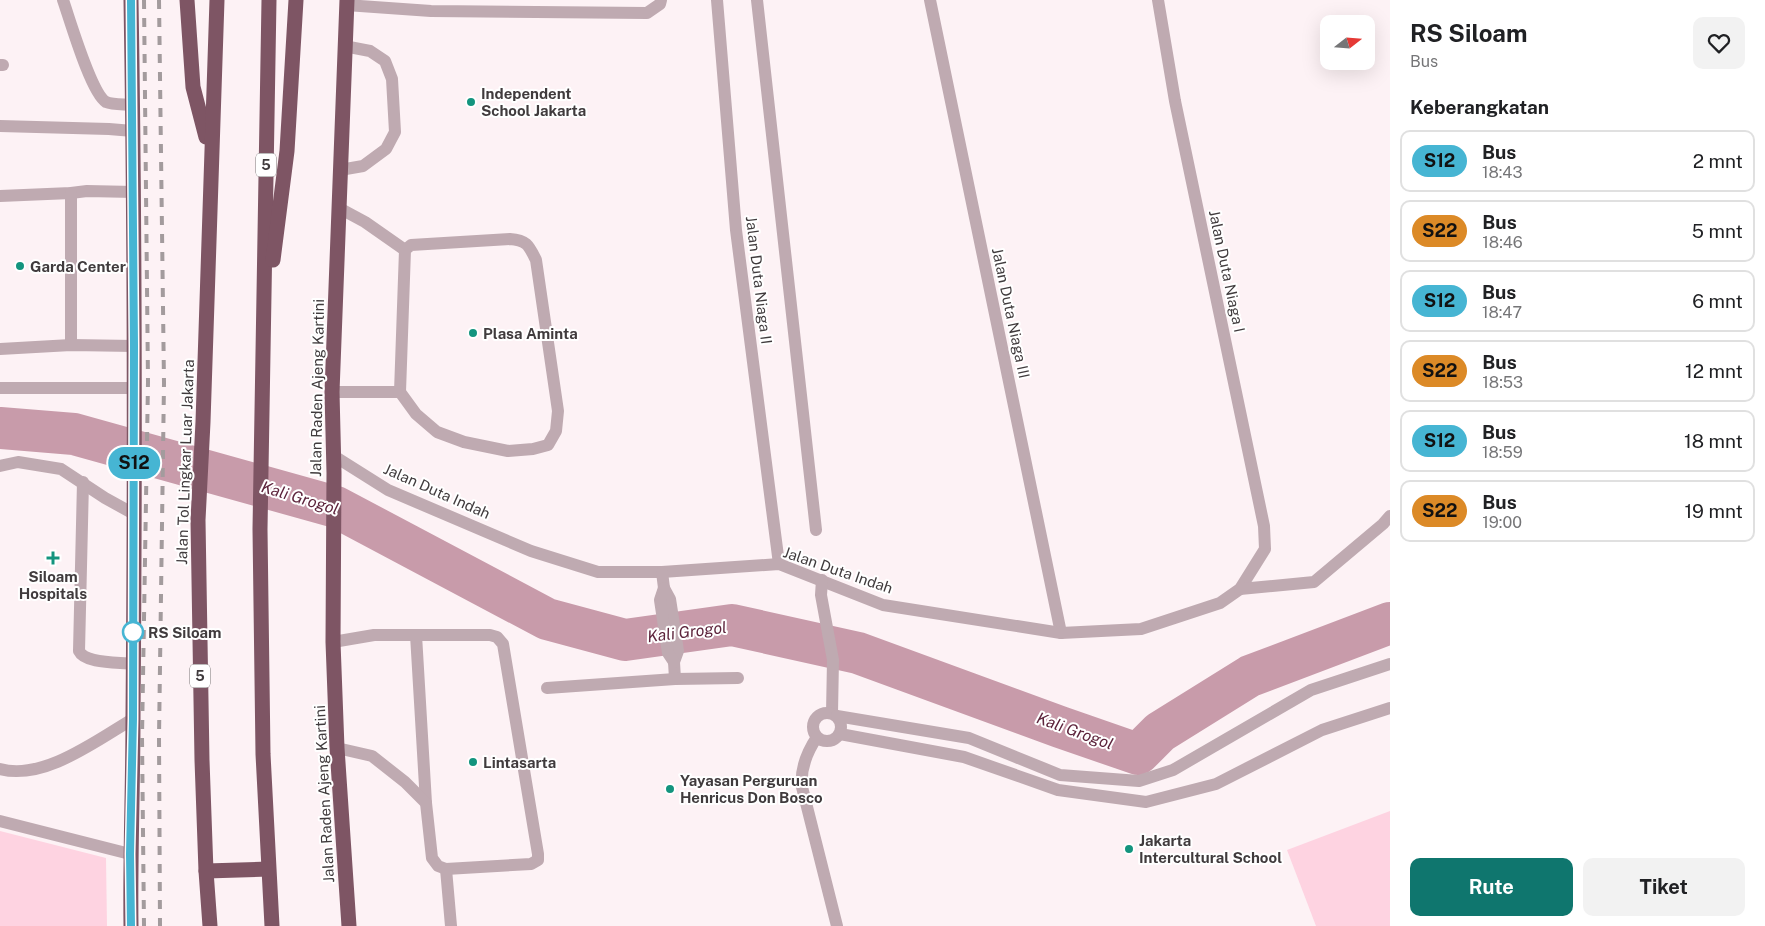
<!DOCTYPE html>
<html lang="id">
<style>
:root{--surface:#fff;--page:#f2f2f2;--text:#202124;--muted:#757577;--line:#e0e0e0;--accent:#0f766e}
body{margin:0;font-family:"Public Sans",sans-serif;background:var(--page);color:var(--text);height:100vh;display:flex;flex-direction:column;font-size:19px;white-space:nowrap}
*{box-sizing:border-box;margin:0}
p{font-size:16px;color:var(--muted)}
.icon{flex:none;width:28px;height:28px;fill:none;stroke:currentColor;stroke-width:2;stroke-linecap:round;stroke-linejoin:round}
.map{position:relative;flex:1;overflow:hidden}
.details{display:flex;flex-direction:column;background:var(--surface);width:375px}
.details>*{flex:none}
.badge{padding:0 10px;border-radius:16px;font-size:18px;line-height:32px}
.needle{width:32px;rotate:73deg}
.controls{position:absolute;left:1320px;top:15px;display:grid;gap:10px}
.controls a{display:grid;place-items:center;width:55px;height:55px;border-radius:10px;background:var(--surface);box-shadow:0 5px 20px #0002;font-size:25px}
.map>.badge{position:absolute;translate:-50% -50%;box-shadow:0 0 0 2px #fff}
h2{padding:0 20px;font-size:19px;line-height:45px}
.round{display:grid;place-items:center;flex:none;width:52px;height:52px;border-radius:10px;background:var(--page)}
.headline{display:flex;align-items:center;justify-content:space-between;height:85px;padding:0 20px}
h1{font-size:24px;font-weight:700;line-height:38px}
.primary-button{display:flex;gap:10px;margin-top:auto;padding:10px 20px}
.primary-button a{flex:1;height:58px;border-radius:10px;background:var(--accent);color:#fff;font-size:20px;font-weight:700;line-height:58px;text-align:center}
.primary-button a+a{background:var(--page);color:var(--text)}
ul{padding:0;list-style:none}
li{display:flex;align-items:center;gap:15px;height:62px;margin:0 10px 8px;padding:0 10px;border:2px solid var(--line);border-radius:10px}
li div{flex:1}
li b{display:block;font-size:19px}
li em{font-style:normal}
li .badge{min-width:55px;font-weight:700;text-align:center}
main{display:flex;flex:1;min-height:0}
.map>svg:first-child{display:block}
.green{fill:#fed3e1}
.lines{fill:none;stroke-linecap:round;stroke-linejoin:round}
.river{stroke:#c89baa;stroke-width:42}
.minor{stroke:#bfaab1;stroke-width:12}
.highway{stroke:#7e5564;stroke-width:15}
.rail{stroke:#a39b9d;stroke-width:4;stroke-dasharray:9 9;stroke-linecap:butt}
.line-casing{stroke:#fff;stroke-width:11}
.line{stroke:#46b5d3;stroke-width:8}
.poi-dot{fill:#13947e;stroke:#fff;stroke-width:2}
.stop-dot{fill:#fff;stroke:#46b5d3;stroke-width:2.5}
.labels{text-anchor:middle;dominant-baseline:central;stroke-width:4;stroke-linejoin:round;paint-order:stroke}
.shield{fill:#fff;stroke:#797677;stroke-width:1}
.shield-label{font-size:14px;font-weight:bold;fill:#403b3d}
.poi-label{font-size:15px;font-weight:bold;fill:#403b3d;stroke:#fff;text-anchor:start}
.street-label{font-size:15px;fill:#403b3d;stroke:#fff}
.stop-label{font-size:15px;font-weight:bold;fill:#403b3d;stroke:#fff;text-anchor:start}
.water-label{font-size:16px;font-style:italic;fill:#5d243c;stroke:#fff}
</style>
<main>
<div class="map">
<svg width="1390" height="926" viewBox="0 0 1390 926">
<rect width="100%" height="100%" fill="#fdf2f5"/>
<g class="green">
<polygon points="1390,811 1390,926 1316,926 1287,850"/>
<polygon points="0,831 106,858 107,926 0,926"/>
</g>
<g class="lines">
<polyline class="river" points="0,428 74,434 336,507 547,619 625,640 732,625 858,653 1060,727 1138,754 1160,732 1250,676 1390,623"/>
<g class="minor">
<path d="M 63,0 C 70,20 91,93 106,102 C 113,105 125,104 133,105"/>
<polyline points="717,0 736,230 779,564"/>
<polyline points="757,0 816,530"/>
<polyline points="930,0 1061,633"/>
<polyline points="346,5 431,11 647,13 660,4 661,0"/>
<polyline points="0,65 3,65"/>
<polyline points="0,126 109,129 133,131"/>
<polyline points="340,170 363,166 386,149 395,132 392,79 385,61 370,51 344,46"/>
<polyline points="0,196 71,193 87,191 134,192"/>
<polyline points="339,208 365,222 405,250"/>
<path d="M 510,239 C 527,240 529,246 536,260 L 558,411 L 556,431 L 548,445 L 533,449 L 508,451 L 464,442 L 437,432 L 416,414 L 400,392 L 405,250 L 411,245 Z"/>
<polyline points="71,345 71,193"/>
<polyline points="0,349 71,345 134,346"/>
<polyline points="0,388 134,388"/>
<polyline points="332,392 400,392"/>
<polyline points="334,456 388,490 531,551 598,572 662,572 779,564 883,605 1061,633 1141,629 1220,603 1240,589 1265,549 1264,526 1175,101 1158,0"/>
<polyline points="0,466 18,462 61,469 105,498 134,514"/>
<path d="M 83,482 L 79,651 C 85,664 119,662 133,664"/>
<polyline points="662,572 664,588 670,599 678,651 674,662 675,679"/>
<polyline points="822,580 821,595 833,660 832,713"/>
<polyline points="664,588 660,600 668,653 674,662"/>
<polyline points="1240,589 1314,582 1383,524 1390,516"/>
<polyline points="416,635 426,803"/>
<polyline points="333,642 374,635 490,635 497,637 503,644 538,854 538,860 531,864 446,869 438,866 432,858 426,803 405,782 372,756 337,748"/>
<polyline points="547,688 675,679 738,678"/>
<circle cx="827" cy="727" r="14"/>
<polyline points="837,716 969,738 1060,775 1139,781 1173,770 1311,690 1390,664"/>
<polyline points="840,734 964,757 1058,790 1146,802 1216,784 1322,730 1390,708"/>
<path d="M 817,737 C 807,752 800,768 802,787 L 837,926"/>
<path d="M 0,769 C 44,781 97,740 133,719"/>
<polyline points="0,821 130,854"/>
<polyline points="446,869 451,926"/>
</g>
<g class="highway">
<polyline points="187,0 193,87 206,137"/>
<polyline points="269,0 260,529 263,754 272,926"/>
<polyline points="347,0 332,392 334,473 333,642 337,748 349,926"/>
<polyline points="273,260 287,151 296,0"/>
<polyline points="206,871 268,869"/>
<path d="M 131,926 C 130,856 133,786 133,717 C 135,478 135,239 131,0"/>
<polyline points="210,926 206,871 202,760 198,520 203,422 217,0"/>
</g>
<g class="rail">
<polyline points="144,0 148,382 142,737 144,926"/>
<polyline points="159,0 164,383 159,737 160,926"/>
</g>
</g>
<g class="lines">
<g class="line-casing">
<polyline id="line" points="131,926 130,854 133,719 134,346 131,0"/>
</g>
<use href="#line" class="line"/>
</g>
<g class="poi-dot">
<circle cx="471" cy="102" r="5"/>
<circle cx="20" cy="266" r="5"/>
<circle cx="473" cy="333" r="5"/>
<path d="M50.5 550.5h5v5h5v5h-5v5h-5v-5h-5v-5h5z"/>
<circle cx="473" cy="762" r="5"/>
<circle cx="670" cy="789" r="5"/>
<circle cx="1129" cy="849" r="5"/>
</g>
<circle class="stop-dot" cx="133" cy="632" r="10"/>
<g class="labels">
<g class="shield">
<rect x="256" y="153.5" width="20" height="23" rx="4"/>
<rect x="190" y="664.5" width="20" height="23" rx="4"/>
</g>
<g class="shield-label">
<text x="266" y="165">5</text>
<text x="200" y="676">5</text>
</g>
<g class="poi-label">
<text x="481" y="93">Independent<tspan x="481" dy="17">School Jakarta</tspan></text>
<text x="30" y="266">Garda Center</text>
<text x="483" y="333">Plasa Aminta</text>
<text x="53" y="576" text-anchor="middle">Siloam<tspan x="53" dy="17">Hospitals</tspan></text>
<text x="483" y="762">Lintasarta</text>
<text x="680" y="780">Yayasan Perguruan<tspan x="680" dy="17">Henricus Don Bosco</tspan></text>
<text x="1139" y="840">Jakarta<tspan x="1139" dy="17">Intercultural School</tspan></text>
</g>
<g class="street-label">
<text transform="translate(1227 271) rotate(78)">Jalan Duta Niaga I</text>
<text transform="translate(759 280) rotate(83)">Jalan Duta Niaga II</text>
<text transform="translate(1011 313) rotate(78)">Jalan Duta Niaga III</text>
<text transform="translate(317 388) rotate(-89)">Jalan Raden Ajeng Kartini</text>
<text transform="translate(185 462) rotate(-88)">Jalan Tol Lingkar Luar Jakarta</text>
<text transform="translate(437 491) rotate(24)">Jalan Duta Indah</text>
<text transform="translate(838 570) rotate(19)">Jalan Duta Indah</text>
<text transform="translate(324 794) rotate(-93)">Jalan Raden Ajeng Kartini</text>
</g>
<g class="stop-label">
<text x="148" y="632">RS Siloam</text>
</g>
<g class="water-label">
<text transform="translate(300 498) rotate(17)">Kali Grogol</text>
<text transform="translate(687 632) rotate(-7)">Kali Grogol</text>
<text transform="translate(1075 731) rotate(20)">Kali Grogol</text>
</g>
</g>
</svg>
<div class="controls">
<a><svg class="needle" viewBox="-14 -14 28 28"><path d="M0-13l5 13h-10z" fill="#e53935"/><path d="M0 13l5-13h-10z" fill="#757577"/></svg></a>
</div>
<b class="badge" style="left:134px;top:463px;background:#46b5d3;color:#111">S12</b>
</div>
<section class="details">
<div class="headline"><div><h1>RS Siloam</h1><p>Bus</p></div><a class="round"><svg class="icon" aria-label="heart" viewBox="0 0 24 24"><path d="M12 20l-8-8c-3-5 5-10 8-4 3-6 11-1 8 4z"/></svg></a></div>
<h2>Keberangkatan</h2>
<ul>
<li><span class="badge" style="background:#46b5d3;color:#111">S12</span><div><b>Bus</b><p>18:43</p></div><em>2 mnt</em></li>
<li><span class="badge" style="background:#dc8a27;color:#111">S22</span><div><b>Bus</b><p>18:46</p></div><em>5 mnt</em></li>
<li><span class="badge" style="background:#46b5d3;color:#111">S12</span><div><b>Bus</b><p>18:47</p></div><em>6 mnt</em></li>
<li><span class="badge" style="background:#dc8a27;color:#111">S22</span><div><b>Bus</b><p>18:53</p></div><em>12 mnt</em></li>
<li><span class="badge" style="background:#46b5d3;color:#111">S12</span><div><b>Bus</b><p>18:59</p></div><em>18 mnt</em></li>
<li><span class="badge" style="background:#dc8a27;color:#111">S22</span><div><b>Bus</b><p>19:00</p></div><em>19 mnt</em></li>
</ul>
<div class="primary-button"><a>Rute</a><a>Tiket</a></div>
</section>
</main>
